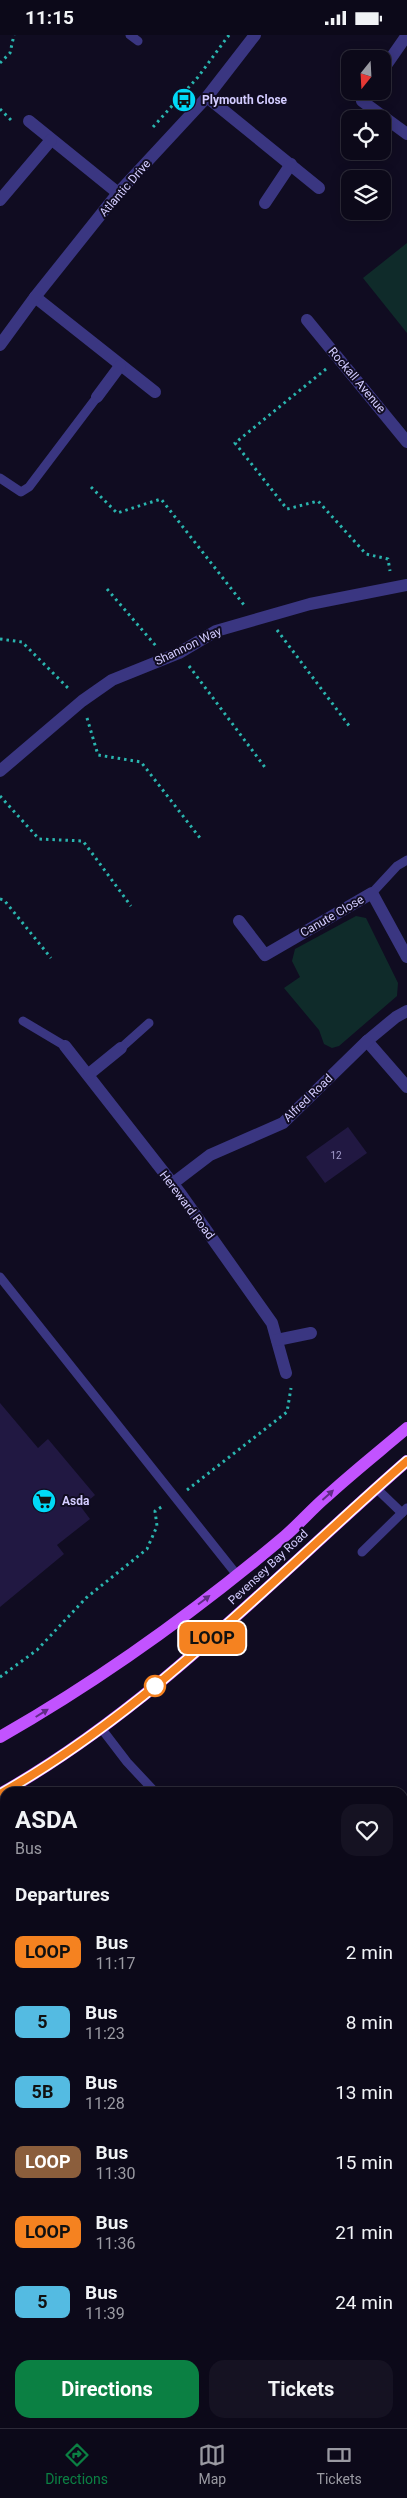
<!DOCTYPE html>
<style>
:root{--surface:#0c0919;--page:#151222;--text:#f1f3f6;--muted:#9a9aa2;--line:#2c2a38;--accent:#0b8043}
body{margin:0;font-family:Roboto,sans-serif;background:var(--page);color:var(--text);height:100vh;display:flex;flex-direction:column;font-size:19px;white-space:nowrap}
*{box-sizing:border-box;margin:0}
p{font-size:16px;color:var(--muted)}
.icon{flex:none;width:28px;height:28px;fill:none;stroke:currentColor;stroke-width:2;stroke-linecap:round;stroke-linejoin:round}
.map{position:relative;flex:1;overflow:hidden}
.drawer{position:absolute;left:0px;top:1752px;width:408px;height:641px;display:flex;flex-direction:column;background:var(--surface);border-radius:15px 15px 0 0;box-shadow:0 2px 12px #0003,0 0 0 1px var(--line)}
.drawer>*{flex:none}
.badge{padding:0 10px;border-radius:8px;font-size:18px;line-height:32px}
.needle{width:32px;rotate:198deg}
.tools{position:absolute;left:341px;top:15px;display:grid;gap:10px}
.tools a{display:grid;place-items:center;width:50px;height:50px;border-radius:10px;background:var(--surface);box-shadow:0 2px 12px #0003,0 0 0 1px var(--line);font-size:25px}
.map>.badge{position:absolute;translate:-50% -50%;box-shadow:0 0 0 2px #fff}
h2{padding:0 15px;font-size:19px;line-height:45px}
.round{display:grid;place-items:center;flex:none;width:52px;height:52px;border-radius:15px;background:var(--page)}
.summary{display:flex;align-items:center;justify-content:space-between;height:85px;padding:0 15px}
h1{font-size:24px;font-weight:700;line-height:38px}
.cta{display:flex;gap:10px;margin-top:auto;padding:10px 15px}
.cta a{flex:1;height:58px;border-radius:15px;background:var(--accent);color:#fff;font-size:20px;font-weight:700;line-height:58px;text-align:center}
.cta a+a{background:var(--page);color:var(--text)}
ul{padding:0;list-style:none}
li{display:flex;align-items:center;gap:15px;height:70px;padding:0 15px}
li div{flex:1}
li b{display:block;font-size:19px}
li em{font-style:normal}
li .badge{min-width:55px;font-weight:700;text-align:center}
.status{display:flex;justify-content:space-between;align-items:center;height:35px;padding:0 25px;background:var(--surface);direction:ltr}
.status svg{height:14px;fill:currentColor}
.dock{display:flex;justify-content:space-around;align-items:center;height:70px;border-top:1px solid var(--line);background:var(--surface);font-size:14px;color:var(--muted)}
.dock a{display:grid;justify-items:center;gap:2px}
.dock .active{color:var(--accent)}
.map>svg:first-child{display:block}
.green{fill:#0f2b2a}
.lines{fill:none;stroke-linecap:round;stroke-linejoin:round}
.river{stroke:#0a1d42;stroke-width:40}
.building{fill:#211842}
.path{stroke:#2ab5af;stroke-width:3;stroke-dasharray:2.5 4;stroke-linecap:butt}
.service{stroke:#3a3681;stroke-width:9}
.minor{stroke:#3a3681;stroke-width:12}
.tertiary{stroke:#3a3681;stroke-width:12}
.primary{stroke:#c253ff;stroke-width:12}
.oneway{fill:#602c85}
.line-casing{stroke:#fff;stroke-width:11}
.line{stroke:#f58220;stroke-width:8}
.stop-dot{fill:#fff;stroke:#f58220;stroke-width:2.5}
.labels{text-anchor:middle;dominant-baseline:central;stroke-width:4;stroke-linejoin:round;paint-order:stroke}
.number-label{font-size:10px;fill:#a69fd0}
.poi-label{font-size:12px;font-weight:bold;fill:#d3ccff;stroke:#100c21;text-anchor:start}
.street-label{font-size:12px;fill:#d3ccff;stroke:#100c21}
</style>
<div class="status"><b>11:15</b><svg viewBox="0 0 49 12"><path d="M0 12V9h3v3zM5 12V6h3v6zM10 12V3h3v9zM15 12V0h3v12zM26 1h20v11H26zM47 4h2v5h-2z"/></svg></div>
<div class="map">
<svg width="407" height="2393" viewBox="0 0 407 2393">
<rect width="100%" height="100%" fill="#100c21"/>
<g class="green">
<polygon points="407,208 407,298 363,243"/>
<polygon points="356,881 366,883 398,948 397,961 339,1011 332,1013 324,1009 319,995 284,953 300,942 292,926 295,914"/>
</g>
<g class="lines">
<g class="river">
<polyline points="402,1915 407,1834"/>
<polyline points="0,2211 5,2211"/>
</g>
</g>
<g class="building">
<polygon points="348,1092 367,1118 325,1148 306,1122"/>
<polygon points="0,1368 38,1413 48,1404 95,1460 81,1472 90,1484 57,1510 64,1519 0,1572"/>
</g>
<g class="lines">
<g class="path">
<polyline points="0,28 10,18 14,0"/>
<polyline points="0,74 12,86"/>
<polyline points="153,92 198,42 229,0"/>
<polyline points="326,334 235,408 287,474 318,466 366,519 388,524 390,536"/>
<polyline points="91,452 117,478 161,464 244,570"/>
<polyline points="107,554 156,611"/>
<polyline points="277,595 350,692"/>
<polyline points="0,604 22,607 70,655"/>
<polyline points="189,631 267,735"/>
<polyline points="87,683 98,720 141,727 200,803"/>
<polyline points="0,761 39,804 83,806 131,871"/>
<polyline points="0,864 4,865 51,923"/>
<polyline points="187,1455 287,1377 291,1353"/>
<polyline points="0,1642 37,1615 86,1563 147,1514 157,1491 155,1476 163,1471"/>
<polyline points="402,2123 407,2114"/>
<polyline points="0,2249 5,2250"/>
</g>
<g class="service">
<polyline points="130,0 138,6"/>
<polyline points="0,443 21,457 29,452 97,362"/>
<polyline points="372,858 397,831 407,825"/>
<polyline points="23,986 65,1011"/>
<polyline points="121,1013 149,988"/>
<polyline points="0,1242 237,1540"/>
<polyline points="376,1453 402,1478"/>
<polyline points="362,1517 407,1473"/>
<polyline points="101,1693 127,1727 156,1758"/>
<polyline points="0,2092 5,2089"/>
</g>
<g class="minor">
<polyline points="382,36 407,0"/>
<polyline points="369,56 362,66 407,99"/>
<polyline points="207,62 319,153"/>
<polyline points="29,86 118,158"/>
<polyline points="0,165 51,105"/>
<polyline points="265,168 291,129"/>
<polyline points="35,262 155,357"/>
<polyline points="307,285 407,407"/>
<polyline points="0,310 35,262 118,158 207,62 255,0"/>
<polyline points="97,362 120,331"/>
<polyline points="0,736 82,666 112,645 179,618 216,596 310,569 407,550"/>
<polyline points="239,886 265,920 372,858 407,922"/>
<polyline points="367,1006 407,1052"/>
<polyline points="65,1011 180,1158 272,1288 286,1338"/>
<polyline points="89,1039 121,1013"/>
<polyline points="172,1149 210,1120 283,1088 367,1006 396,982 407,976"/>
<polyline points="277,1305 311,1298"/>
<polyline points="0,1836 5,1843"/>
<polyline points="0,1959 5,1954"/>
<polyline points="0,2001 5,2009"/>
</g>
<g class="tertiary">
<polyline points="402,2358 407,2354"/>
<polyline points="370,2393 374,2389"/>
</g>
<g class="primary">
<path d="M 0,1702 C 100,1645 196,1576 285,1501 C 299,1489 312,1474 326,1462 C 352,1438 380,1416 407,1393"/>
<path d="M 0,1759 C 154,1672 275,1541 407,1426"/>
</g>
</g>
<defs><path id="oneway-solid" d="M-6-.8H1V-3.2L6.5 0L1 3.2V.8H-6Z" transform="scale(1.25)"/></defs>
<g class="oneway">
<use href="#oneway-solid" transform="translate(328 1460) rotate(-42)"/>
<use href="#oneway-solid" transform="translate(204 1565) rotate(-37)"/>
<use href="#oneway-solid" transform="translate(42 1678) rotate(-32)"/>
</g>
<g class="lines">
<g class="line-casing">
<path id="line" d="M 0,1759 C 154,1672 275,1541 407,1426"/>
</g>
<use href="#line" class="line"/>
</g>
<defs>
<g id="bus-disc" transform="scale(1.25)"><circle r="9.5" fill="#00d9f7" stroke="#100c21"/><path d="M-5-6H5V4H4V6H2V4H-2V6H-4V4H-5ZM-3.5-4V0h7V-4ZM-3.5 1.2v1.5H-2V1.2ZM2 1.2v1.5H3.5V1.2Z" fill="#111"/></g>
<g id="supermarket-disc" transform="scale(1.25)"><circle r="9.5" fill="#00d9f7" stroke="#100c21"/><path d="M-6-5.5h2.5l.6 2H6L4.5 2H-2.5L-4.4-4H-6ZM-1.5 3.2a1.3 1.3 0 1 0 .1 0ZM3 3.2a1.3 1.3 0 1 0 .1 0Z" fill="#111"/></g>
</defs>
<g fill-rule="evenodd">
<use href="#bus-disc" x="184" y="65"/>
<use href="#supermarket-disc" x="44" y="1466"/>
</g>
<circle class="stop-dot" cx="155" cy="1651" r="10"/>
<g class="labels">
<g class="number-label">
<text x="336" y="1120">12</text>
</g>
<g class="poi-label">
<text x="202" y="65">Plymouth Close</text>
<text x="62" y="1466">Asda</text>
</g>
<g class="street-label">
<text transform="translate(125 153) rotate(-49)">Atlantic Drive</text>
<text transform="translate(357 345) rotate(50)">Rockall Avenue</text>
<text transform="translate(188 611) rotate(-26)">Shannon Way</text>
<text transform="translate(332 881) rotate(-30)">Canute Close</text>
<text transform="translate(308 1063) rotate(-44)">Alfred Road</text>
<text transform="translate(187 1170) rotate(53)">Hereward Road</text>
<text transform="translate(268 1532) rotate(-43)">Pevensey Bay Road</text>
</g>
</g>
</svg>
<div class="tools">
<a><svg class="needle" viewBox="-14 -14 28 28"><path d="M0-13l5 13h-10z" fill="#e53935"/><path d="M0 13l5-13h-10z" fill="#9a9aa2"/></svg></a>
<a><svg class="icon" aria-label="locate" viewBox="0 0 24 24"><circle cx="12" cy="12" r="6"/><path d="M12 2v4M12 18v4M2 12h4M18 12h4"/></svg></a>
<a><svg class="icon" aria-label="layers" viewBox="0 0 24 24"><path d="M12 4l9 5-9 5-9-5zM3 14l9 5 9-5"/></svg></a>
</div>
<b class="badge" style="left:212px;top:1603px;background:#f58220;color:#111">LOOP</b>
<section class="drawer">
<div class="summary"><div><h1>ASDA</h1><p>Bus</p></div><a class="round"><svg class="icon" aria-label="heart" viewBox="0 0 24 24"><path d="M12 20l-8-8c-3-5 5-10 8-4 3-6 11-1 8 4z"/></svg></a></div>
<h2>Departures</h2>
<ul>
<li><span class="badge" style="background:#f58220;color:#111">LOOP</span><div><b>Bus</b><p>11:17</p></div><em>2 min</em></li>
<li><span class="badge" style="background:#54bbe2;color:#111">5</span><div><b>Bus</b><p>11:23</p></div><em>8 min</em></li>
<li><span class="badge" style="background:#54bbe2;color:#111">5B</span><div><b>Bus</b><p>11:28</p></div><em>13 min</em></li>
<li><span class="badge" style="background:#8b5e3c;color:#fff">LOOP</span><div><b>Bus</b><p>11:30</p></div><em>15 min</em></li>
<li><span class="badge" style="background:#f58220;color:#111">LOOP</span><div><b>Bus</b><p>11:36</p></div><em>21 min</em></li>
<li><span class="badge" style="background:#54bbe2;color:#111">5</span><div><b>Bus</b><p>11:39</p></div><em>24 min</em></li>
</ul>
<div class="cta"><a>Directions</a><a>Tickets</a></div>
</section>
</div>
<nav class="dock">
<a class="active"><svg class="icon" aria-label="directions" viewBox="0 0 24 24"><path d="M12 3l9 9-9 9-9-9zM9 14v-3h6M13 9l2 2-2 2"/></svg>Directions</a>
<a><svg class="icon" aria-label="map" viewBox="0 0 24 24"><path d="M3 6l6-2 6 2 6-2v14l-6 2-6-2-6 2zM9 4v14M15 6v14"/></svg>Map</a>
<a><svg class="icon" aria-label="tickets" viewBox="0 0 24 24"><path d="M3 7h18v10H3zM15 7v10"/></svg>Tickets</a>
</nav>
